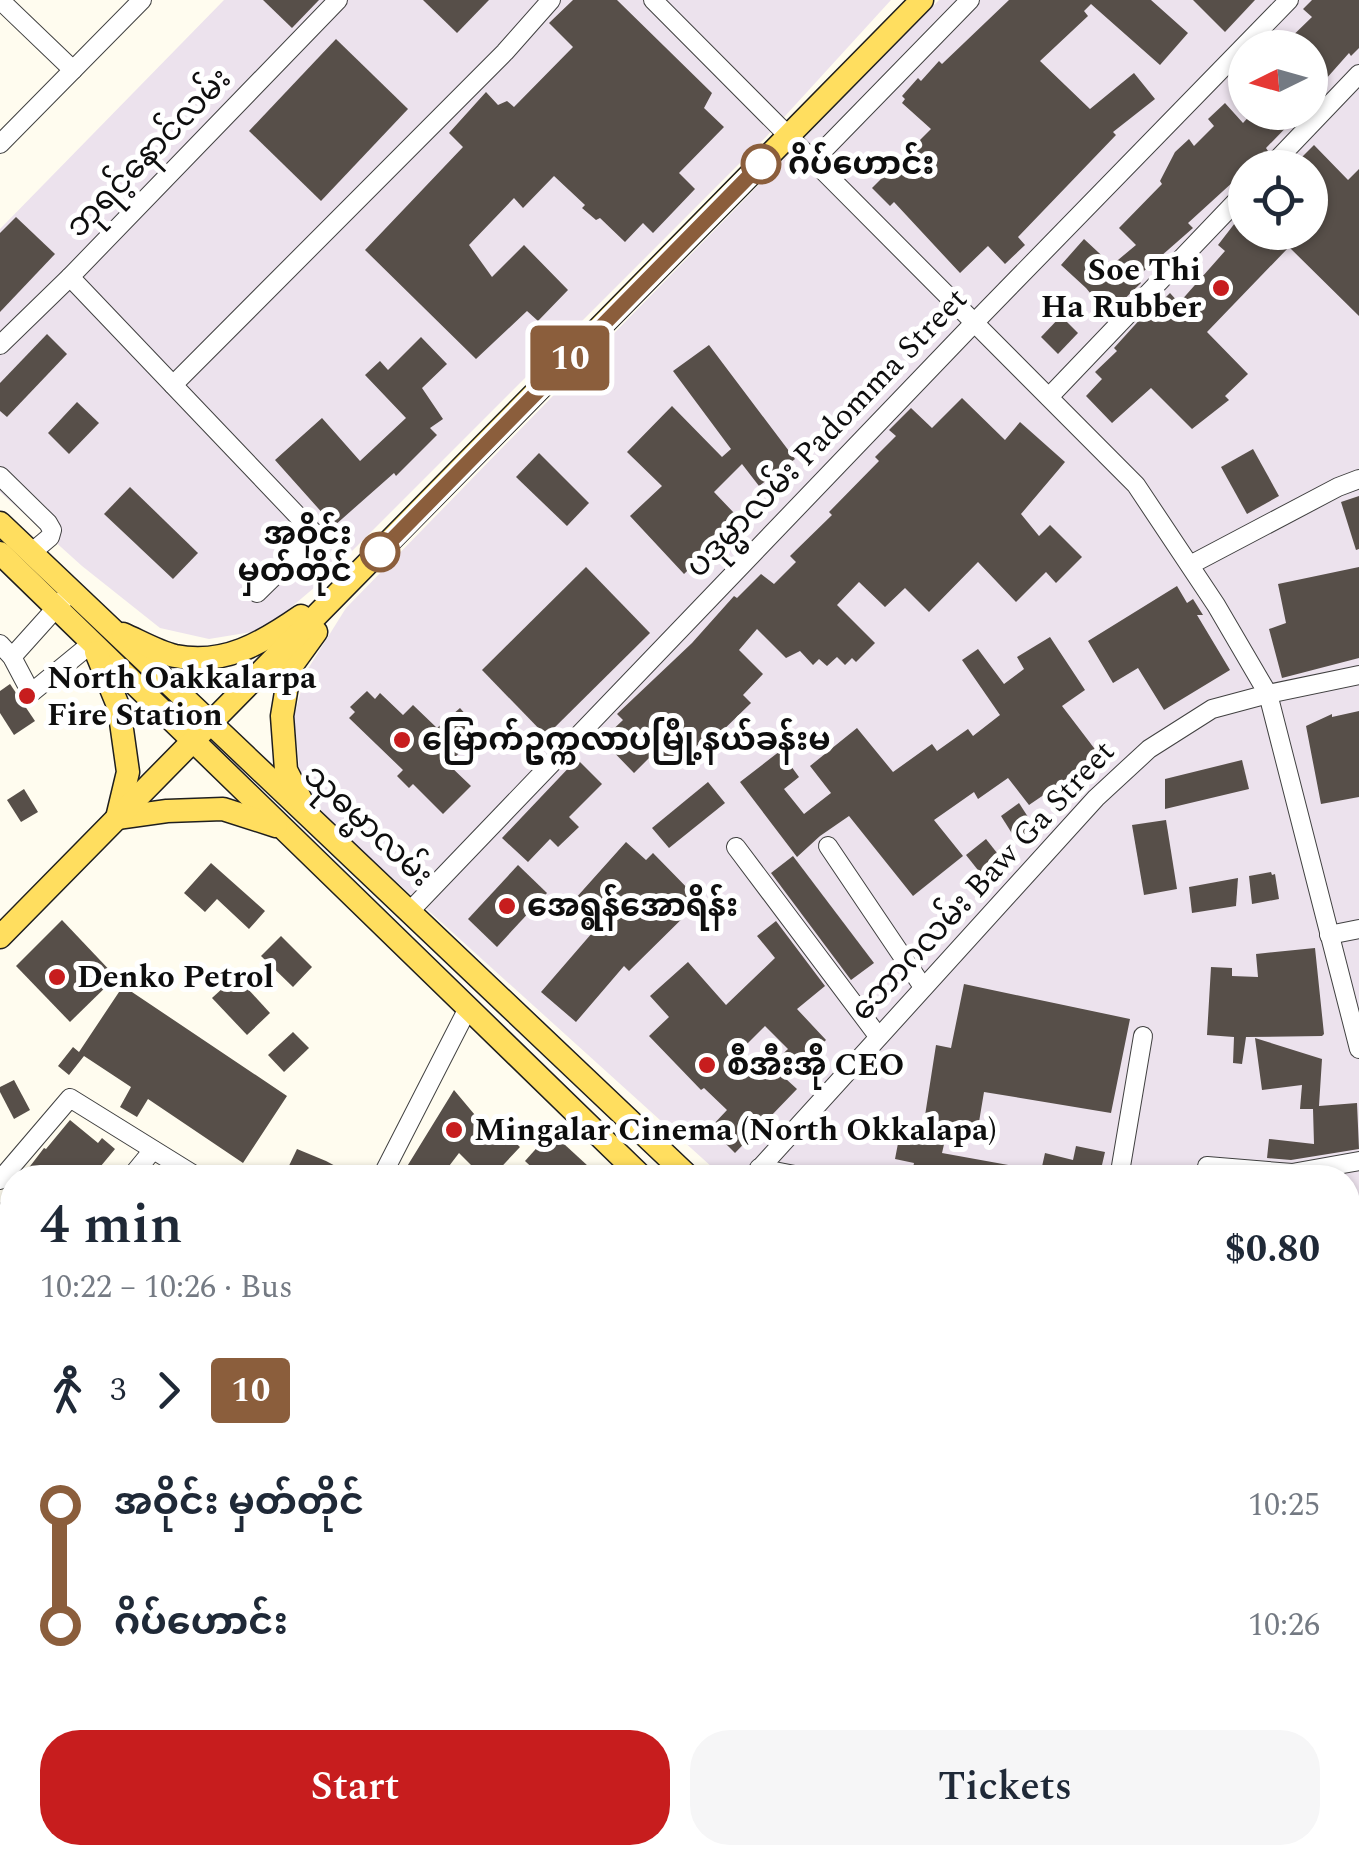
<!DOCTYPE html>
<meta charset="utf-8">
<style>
:root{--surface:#fff;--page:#f6f6f7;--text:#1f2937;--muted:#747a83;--accent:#c71d1e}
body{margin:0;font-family:Spectral,"Noto Sans Myanmar",serif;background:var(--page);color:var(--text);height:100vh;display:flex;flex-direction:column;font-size:38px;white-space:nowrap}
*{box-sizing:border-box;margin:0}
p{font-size:32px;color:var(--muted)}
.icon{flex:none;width:55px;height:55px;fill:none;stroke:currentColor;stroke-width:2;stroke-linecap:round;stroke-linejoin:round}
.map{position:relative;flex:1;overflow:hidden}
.drawer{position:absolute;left:0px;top:1165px;width:1360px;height:700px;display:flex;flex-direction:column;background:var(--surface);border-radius:40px 40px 0 0;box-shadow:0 2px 8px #0004}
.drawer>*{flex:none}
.badge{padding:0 20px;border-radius:8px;font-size:35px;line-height:65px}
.needle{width:65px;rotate:265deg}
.buttons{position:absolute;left:1228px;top:30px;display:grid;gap:20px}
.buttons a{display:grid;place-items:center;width:100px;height:100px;border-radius:50%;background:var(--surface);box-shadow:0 2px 8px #0004;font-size:50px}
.map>.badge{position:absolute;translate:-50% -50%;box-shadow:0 0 0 5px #fff}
.legs{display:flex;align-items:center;gap:15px;height:110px;padding:0 40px;font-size:32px}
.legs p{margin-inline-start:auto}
.head{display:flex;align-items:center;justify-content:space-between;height:170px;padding:0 40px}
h1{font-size:55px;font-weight:600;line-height:75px}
.button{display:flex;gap:20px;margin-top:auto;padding:20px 40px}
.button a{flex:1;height:115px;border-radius:40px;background:var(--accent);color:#fff;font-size:40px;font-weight:600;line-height:115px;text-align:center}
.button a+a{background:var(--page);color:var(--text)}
ul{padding:0 40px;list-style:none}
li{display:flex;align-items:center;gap:35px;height:120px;font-size:38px}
li i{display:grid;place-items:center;width:15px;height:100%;margin:0 12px;background:currentColor}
li i::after{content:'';width:25px;height:25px;margin:-12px;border:8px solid;border-radius:50%;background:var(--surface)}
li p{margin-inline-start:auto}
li:first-child i{background:linear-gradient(#0000 50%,currentColor 0)}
li:last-child i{background:linear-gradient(currentColor 50%,#0000 0)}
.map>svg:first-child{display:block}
.industrial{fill:#ece2ed;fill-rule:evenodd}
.building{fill:#574f49;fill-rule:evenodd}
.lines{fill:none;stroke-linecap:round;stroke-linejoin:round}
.minor-casing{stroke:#414141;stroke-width:20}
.major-casing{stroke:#1f1f1f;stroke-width:25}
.minor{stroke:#fff;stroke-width:18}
.major{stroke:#ffde5f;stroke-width:22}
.rail{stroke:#c71d1e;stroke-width:5}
.line-1-casing{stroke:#fff;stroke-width:22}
.line-1{stroke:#8b5e3c;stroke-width:15}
.stop-1-dot{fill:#fff;stroke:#8b5e3c;stroke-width:5}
.poi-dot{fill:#c71d1e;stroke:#fff;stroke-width:4}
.labels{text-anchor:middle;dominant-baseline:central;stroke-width:10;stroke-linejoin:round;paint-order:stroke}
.street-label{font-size:32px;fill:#0e0e0e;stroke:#fff}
.stop-label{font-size:32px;font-weight:bold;fill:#0e0e0e;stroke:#fff;text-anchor:start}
.poi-label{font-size:32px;font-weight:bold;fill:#0e0e0e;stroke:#fff;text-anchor:start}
</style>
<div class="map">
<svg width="1359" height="1865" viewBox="0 0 1359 1865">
<rect width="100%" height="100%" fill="#fffcef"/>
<g class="industrial">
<polygon points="224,0 891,0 765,138 321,582 264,630 209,639 160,628 82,566 0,492 0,229"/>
<path d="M 939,0 L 1359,0 L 1359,1360 L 1348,1363 L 1348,1178 L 723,1177 L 326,818 L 300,773 L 294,717 L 306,672 L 346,608 ZM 1245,48 L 1310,48 L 1310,112 L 1245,112 ZM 1245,168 L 1310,168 L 1310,232 L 1245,232 Z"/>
</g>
<g class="building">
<polygon points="263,0 319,0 292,28"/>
<polygon points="423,0 489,0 457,33"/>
<polygon points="573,0 617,0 712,93 704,108 724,127 679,173 695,189 653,233 643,223 625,242 600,218 596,220 582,208 585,205 554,176 523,208 514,198 469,245 492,277 524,245 568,290 538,321 527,311 476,359 365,250 463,147 449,133 486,92 498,105 507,101 514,107 573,47 549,23"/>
<polygon points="1009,0 1151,0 1188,33 1160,65 1091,4 1084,11 1088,16 1040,61 1090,109 1134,73 1155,99 1113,132 1116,135 1018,237 1025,245 1005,264 988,246 960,273 894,202 890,206 872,188 931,129 902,103 905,99 902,96 918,78 921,81 939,61 942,64"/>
<polygon points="1193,0 1255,0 1225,32"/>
<polygon points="1312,0 1359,0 1359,48 1351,56 1349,53 1310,97 1310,48 1280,48 1312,17 1303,9"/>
<polygon points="336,39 408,109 321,201 249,131"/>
<polygon points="1225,103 1243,123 1253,112 1301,112 1266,148 1268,151 1250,168 1245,168 1245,171 1188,223 1193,228 1136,278 1141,283 1108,315 1086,288 1061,265 1084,239 1112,265 1136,245 1119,228 1162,184 1160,181 1175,152 1189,139 1194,146 1214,126 1208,119"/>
<polygon points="1314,145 1348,180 1359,169 1359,316 1289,247 1207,332 1248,374 1225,396 1229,400 1192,429 1151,388 1112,423 1086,396 1102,379 1095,372 1117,351 1114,348 1143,316 1145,318 1170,293 1179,303 1225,251 1218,245 1245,210 1245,232 1310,232 1310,168 1291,168"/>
<polygon points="16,217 55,254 0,312 0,233"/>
<polygon points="1061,316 1078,333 1058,354 1041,337"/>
<polygon points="47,334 67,354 7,417 0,411 0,383"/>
<polygon points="421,337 447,364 422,388 443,419 430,428 437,435 396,476 394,473 334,526 275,460 322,418 360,461 406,418 365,375 380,361 388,370"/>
<polygon points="709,345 795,459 759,486 742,464 714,492 735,514 705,544 710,549 684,574 630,516 662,486 627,452 672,406 722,457 731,449 673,371"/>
<polygon points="962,398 1005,440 1020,422 1065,462 1021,514 1039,536 1050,525 1082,557 1056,583 1046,572 1016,602 978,562 929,612 905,588 885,607 859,582 837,605 875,643 856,662 852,658 845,665 837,657 827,666 819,659 813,665 800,651 786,658 757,629 739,650 763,674 743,695 751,703 714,739 709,734 675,767 671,763 667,767 654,753 634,773 602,740 623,720 617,714 692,643 734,596 737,598 761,574 774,584 796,562 790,556 832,515 829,512 879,461 875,457 896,436 889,430 911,408 932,428"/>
<polygon points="77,402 99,423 69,454 48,433"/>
<polygon points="1253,449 1279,496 1247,514 1221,467"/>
<polygon points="539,453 589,503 567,526 516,477"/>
<polygon points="130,487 198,553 173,579 104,514"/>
<polygon points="1359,496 1359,549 1356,550 1341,502"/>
<polygon points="586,567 650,633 546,736 482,670"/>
<polygon points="1359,567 1359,658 1282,678 1269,629 1286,623 1278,584"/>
<polygon points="1177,586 1187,603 1193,599 1203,615 1197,615 1230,670 1164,710 1138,668 1113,683 1088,641"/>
<polygon points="1050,637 1085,690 1062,706 1107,765 1092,777 1086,770 1073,780 1070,777 1029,805 1008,778 978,799 974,792 934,820 963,856 913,896 849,816 820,836 797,857 740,782 780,751 799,777 784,789 804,814 831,793 810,766 857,728 893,772 932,744 937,751 968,729 973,736 1000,715 962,660 978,649 1004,684 1024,669 1017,657"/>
<polygon points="10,684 35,721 14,735 0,713 0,691"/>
<polygon points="367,691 375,699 380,693 403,715 413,705 437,728 460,708 481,732 448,764 471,786 443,814 413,784 409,788 397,776 403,770 349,718 355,712 350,707"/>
<polygon points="1359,711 1359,797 1321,804 1306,726 1332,714 1332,717"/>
<polygon points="577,759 602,784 569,817 579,827 558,847 550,839 528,862 502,838"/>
<polygon points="1242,760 1249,789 1165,809 1165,779"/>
<polygon points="708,782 725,803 669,848 652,828"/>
<polygon points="24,789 38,812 21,822 7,800"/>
<polygon points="1019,803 1037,831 1018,843 1001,816"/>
<polygon points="1166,820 1177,889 1144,895 1132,825"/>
<polygon points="986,839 1005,863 985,879 966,855"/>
<polygon points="626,842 646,860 653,853 700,901 629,971 624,966 576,1022 541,992 592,933 581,922 593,915 575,899"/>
<polygon points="793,856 874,963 851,980 771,873"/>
<polygon points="211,863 265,911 249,929 217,899 205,912 184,893"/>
<polygon points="518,865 547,893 497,947 468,919"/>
<polygon points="1271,872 1272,875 1275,874 1279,899 1252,904 1249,876"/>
<polygon points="1238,878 1236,906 1192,913 1189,887"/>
<polygon points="62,920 116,977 70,1022 16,966"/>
<path d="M 776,921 L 825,986 L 797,1009 L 826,1040 L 786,1079 L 797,1089 L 735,1153 L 710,1128 L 727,1110 L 704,1088 L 701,1090 L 649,1036 L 669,1017 L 650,996 L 688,962 L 726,1005 L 775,958 L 757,936 ZM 765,1026 L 788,1049 L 759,1076 L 737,1054 Z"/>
<polygon points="281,936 312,967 293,987 261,956"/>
<polygon points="1315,948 1324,1034 1322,1036 1246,1037 1242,1064 1233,1063 1234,1037 1207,1035 1211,967 1232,968 1232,976 1258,977 1256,954"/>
<polygon points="236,976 270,1013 247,1035 212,998"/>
<polygon points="964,984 1130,1019 1111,1113 984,1092 978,1128 949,1123 942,1153 1041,1171 1045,1153 1073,1160 1076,1146 1105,1152 1099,1178 911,1178 914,1163 895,1159 900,1133 922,1135 936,1045 951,1048"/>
<polygon points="123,986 287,1096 243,1163 148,1099 137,1117 120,1107 131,1087 84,1056 69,1075 58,1066 73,1047 79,1052"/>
<polygon points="293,1032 309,1048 284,1072 268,1055"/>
<polygon points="1255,1038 1322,1059 1319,1106 1357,1103 1359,1149 1291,1160 1267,1158 1269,1139 1314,1144 1313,1109 1300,1109 1302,1085 1262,1090"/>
<polygon points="14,1080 30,1110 14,1119 0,1092 0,1087"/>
<polygon points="454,1090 490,1133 497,1125 520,1147 491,1178 484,1178 459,1153 440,1178 410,1178 403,1173"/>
<polygon points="70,1120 98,1143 102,1138 115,1149 91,1178 21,1178 44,1148 46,1149"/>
<polygon points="551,1132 601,1178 543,1178 525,1161"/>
<polygon points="297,1149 326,1161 358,1178 296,1178 286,1172"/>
<polygon points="12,1188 12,1247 0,1236 0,1203"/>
<polygon points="1,1393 12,1423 11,1523 0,1493"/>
<polygon points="0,1620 2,1620 12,1650 12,1692 0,1696"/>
<polygon points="36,1852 59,1852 63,1865 6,1865 5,1862"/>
<polygon points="877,1852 929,1852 932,1863 915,1865 913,1859 880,1865"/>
<polygon points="1304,1852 1359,1852 1359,1865 1307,1865"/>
</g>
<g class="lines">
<g class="minor-casing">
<g id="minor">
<polyline points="0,0 73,70"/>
<polyline points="653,0 1136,485 1216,605 1268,694 1359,1049"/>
<polyline points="0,144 142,0"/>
<polyline points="812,162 970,0"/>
<polyline points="1269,168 1359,74"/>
<polyline points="70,277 316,535 257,593"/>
<polyline points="0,345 70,277 338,0"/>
<polyline points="173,385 505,52 551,0"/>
<polyline points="1049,397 1245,192"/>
<polyline points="0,476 48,523 52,530 50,537 31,553"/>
<polyline points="1190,565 1338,487 1359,479"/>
<polyline points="0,644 12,657 31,693 92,643"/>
<polyline points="12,657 65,598"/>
<polyline points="828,846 923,987"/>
<polyline points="736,847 878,1036"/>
<polyline points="410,911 975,322 1289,0"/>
<polyline points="1329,935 1359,929"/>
<polyline points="1207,1166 1292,1173 1359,1161"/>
<polyline points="759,1168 810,1178"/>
<polyline points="130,1178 153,1150"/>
<polyline points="381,1178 468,1008"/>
<polyline points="751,1178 1096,798 1149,749 1212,709 1268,694 1359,675"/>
<polyline points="1119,1178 1143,1036"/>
<polyline points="0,1180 70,1098 199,1178"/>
<polyline points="0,1311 12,1307"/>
<polyline points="0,1538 12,1576"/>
<polyline points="0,1709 12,1710"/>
<polyline points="1348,1817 1359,1812"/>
<polyline points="79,1852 82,1865"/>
<polyline points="543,1852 546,1865"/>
<polyline points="1290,1852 1295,1865"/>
<polyline points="1225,1865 1257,1852"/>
</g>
</g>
<g class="major-casing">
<g id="major">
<polyline points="0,523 690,1178"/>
<polyline points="0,553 643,1178"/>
<path d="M 123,634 C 139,641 158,652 175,656 C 224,666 262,643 301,616"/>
<polyline points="96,652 119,708 128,772 117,818"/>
<polyline points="302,802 286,770 282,716 290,668 316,632"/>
<polyline points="117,818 167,811 223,809 276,826"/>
<polyline points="0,937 922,0"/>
<polyline points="1348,1381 1359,1378"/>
<polyline points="1348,1410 1359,1407"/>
<polyline points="1348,1449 1359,1448"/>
</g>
</g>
<use href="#minor" class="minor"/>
<use href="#major" class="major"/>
<g class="rail">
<polyline points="1348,1653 1359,1650"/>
<polyline points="595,1865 638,1852"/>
<polyline points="628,1865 671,1852"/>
</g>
</g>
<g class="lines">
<g class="line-1-casing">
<polyline id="line-1" points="380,552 761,164"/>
</g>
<use href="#line-1" class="line-1"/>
</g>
<g class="stop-1-dot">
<circle cx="761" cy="164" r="18"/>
<circle cx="380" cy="552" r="18"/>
</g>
<g class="poi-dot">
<circle cx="1221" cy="288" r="10"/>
<circle cx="27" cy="696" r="10"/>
<circle cx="402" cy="740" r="10"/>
<circle cx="507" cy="906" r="10"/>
<circle cx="57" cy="977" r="10"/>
<circle cx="707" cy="1065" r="10"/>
<circle cx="454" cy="1130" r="10"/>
</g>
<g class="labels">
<g class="street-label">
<text transform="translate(149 153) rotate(-46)">ဘုရင့်နောင်လမ်း</text>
<text transform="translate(827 433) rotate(-46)">ပဒုမ္မာလမ်း Padomma Street</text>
<text transform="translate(368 826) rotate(43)">သုဓမ္မာလမ်း</text>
<text transform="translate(983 881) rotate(-47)">ဘောဂလမ်း Baw Ga Street</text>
</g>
<g class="stop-label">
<text x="788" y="164">ဂိပ်ဟောင်း</text>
<text x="352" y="534" text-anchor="end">အဝိုင်း<tspan x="352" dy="37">မှတ်တိုင်</tspan></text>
</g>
<g class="poi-label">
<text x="1201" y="270" text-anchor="end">Soe Thi<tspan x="1201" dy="37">Ha Rubber</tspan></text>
<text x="47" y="678">North Oakkalarpa<tspan x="47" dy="37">Fire Station</tspan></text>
<text x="422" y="740">မြောက်ဥက္ကလာပမြို့နယ်ခန်းမ</text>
<text x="527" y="906">အေရွန်အောရိန်း</text>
<text x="77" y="977">Denko Petrol</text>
<text x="727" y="1065">စီအီးအို CEO</text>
<text x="474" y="1130">Mingalar Cinema (North Okkalapa)</text>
</g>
</g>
</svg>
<div class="buttons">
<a><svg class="needle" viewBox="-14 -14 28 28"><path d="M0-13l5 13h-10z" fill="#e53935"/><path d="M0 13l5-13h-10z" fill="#747a83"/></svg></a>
<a><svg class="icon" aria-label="locate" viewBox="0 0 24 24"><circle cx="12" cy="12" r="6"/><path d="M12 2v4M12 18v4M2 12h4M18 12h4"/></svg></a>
</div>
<b class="badge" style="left:570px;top:358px;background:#8b5e3c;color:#fff">10</b>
<section class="drawer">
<div class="head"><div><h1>4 min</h1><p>10:22 – 10:26 · Bus</p></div><b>$0.80</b></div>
<div class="legs"><svg class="icon" aria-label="walk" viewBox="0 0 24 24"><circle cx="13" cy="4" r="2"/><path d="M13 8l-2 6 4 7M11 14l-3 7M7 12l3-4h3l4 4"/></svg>3<svg class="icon" aria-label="forward" viewBox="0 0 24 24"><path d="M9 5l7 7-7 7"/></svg><b class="badge" style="background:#8b5e3c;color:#fff">10</b></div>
<ul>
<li><i style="color:#8b5e3c"></i><b>အဝိုင်း မှတ်တိုင်</b><p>10:25</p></li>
<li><i style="color:#8b5e3c"></i><b>ဂိပ်ဟောင်း</b><p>10:26</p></li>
</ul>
<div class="button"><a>Start</a><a>Tickets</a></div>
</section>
</div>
